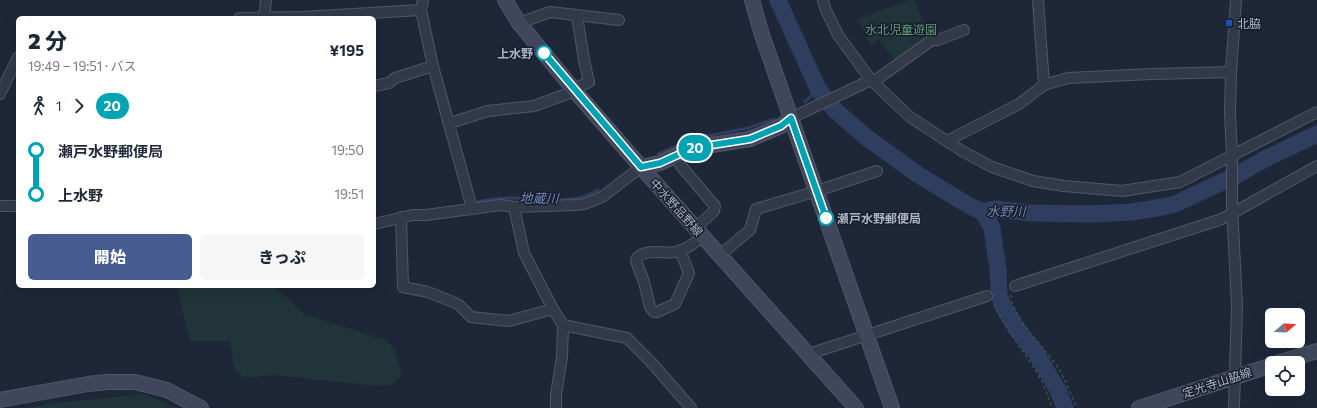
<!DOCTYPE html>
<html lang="ja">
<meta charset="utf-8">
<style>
:root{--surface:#fff;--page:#f6f6f7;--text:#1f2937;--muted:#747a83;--accent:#475d91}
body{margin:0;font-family:Commissioner,"Noto Sans JP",sans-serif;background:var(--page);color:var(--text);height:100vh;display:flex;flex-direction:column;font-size:15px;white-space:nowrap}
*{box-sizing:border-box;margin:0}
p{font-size:13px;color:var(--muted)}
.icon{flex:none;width:22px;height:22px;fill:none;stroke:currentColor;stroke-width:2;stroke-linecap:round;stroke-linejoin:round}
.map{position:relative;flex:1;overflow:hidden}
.drawer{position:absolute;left:16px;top:16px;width:360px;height:272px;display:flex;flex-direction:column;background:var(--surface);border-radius:6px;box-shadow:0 4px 16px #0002}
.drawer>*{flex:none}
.badge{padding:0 8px;border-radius:13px;font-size:14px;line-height:26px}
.needle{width:26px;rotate:71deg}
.buttons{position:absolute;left:1265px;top:308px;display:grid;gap:8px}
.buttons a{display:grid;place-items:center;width:40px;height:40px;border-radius:6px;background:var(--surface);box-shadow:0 4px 16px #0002;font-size:20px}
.map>.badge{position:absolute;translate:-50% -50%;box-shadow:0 0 0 2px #fff}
.legs{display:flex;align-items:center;gap:6px;height:44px;padding:0 12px;font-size:13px}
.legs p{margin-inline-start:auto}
.headline{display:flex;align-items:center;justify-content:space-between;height:68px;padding:0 12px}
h1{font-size:22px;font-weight:800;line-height:30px}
.cta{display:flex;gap:8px;margin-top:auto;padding:8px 12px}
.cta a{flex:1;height:46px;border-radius:6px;background:var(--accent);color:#fff;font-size:16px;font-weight:800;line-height:46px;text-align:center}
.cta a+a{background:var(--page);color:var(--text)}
ul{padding:0 12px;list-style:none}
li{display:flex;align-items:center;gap:14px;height:44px;font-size:15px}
li i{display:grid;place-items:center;width:6px;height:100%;margin:0 5px;background:currentColor}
li i::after{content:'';width:10px;height:10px;margin:-5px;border:3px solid;border-radius:50%;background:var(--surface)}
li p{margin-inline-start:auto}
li:first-child i{background:linear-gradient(#0000 50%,currentColor 0)}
li:last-child i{background:linear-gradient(currentColor 50%,#0000 0)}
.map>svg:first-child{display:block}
.green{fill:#203439}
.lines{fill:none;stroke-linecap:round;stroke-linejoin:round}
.stream{stroke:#2f3e5f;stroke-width:3}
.river{stroke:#2f3e5f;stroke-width:17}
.street-casing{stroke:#505667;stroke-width:12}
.secondary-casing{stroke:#505667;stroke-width:16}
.path{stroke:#3e5157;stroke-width:1.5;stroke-dasharray:3 3;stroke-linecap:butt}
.street{stroke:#323949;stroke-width:10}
.secondary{stroke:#40475c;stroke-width:14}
.line-1-casing{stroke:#fff;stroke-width:9}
.line-1{stroke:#00a3b4;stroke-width:6}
.transit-dot{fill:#1a4fb4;stroke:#181e2d;stroke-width:1.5}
.stop-1-dot{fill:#fff;stroke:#00a3b4;stroke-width:2}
.labels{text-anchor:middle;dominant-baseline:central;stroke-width:3;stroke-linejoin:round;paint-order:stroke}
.poi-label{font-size:12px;fill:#acb3c6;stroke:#181e2d;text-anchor:start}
.park-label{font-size:12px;fill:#629874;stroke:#181e2d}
.stop-label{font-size:12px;font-weight:bold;fill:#acb3c6;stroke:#181e2d;text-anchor:end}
.street-label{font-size:12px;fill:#acb3c6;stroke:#181e2d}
.water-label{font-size:13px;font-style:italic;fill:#7286b1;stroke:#181e2d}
</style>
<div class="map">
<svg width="1317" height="408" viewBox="0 0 1317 408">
<rect width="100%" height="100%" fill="#1e2738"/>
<g class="green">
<polygon points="908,0 914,0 932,40 898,65 879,39 871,46 858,19"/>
<polygon points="176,286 274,286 304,314 385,340 395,350 402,376 391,385 377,386 273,375 245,378 234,369 230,341 190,341"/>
<polygon points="144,394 177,408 26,408 55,403"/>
</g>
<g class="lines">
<g class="stream">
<polyline points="805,102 818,89"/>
<polyline points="658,154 692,139 748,128 774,119"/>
<path d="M 478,202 C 487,200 497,198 506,198 C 536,197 572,207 598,190"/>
</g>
<g class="river">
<polyline points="778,0 818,89 836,111 866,137 917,174 968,205 983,212 995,209 1031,213 1091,214 1132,212 1162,207 1175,204 1237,175 1263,160 1317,134"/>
<polyline points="983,212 992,228 998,269 999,294 1003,306 1017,329 1036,353 1058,390 1065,408"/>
</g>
<g class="street-casing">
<g id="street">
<polyline points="423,0 421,10 433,66 472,208"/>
<polyline points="823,0 825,8 838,35 871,80 910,117 962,151 992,167 1033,181 1064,186 1122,191 1180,182 1317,112"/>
<polyline points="1038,0 1044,85"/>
<polyline points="239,18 302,17 421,10"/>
<polyline points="264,18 266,0"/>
<polyline points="519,23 550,12 619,20"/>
<polyline points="873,82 932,40 938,40 964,30"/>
<polyline points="374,86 389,83 395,78 433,66"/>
<polyline points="0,94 18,57"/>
<polyline points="791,118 871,80"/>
<polyline points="450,123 488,111 534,106 575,91 578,87 589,82 584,60 577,16"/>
<polyline points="947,141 1019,104 1044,85 1068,78 1152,74 1231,72"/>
<polyline points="676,156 681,166 715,206 714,211 696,228"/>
<polyline points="0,206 18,206"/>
<polyline points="514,207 524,253 553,309 563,325 562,357 556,395 556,408"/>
<polyline points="401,217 403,287 428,292 453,302 459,305 471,317 480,318 509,321 553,309"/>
<polyline points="374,224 413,215 426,215 501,205 514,207 575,205 585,204 602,197 641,167"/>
<path d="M 680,250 L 689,273 L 675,304 L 657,312 L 654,312 L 650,307 L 644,282 L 636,261 L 637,258 C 646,248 664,254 676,252 C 685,250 696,242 703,236"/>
<polyline points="720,255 750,230 756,209 817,191 877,171"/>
<polyline points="1015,286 1222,219 1317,166"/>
<polyline points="563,325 627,338 651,362 691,408"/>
<polyline points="809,354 987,296"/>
<polyline points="1234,408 1237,305 1232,206 1232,156 1230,112 1231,72 1236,0"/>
</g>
</g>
<g class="secondary-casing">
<g id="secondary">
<polyline points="505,0 519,23 575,91 641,167 856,408"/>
<polyline points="752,0 762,35 892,408"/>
<polyline points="641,167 660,163 693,148 750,139 781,126 791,118"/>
<polyline points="1277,363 1317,351"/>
<polyline points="0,400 88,384 107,382 135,382 167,390 201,408"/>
<polyline points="1139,408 1272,365"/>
</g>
</g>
<g class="path">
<path d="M 1011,295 C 1011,317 1047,350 1059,369 C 1066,381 1071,395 1077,408"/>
<path d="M 994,304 C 1005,329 1023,350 1038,374 C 1044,385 1048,396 1052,408"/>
</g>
<use href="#street" class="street"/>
<use href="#secondary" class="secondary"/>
</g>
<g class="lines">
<g class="line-1-casing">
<polyline id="line-1" points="544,53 641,167 660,163 693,148 750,139 781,126 791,118 826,218"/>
</g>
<use href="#line-1" class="line-1"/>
</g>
<rect class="transit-dot" x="1225" y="19" width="8" height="8" rx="2"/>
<g class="stop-1-dot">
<circle cx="544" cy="53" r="7"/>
<circle cx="826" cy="218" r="7"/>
</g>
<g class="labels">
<g class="poi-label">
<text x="1237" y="23">北脇</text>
</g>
<g class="park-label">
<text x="901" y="29">水北児童遊園</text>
</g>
<g class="stop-label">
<text x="533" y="53">上水野</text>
<text x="837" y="218" text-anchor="start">瀬戸水野郵便局</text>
</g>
<g class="street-label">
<text transform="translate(677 207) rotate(48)">中水野品野線</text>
<text transform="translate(1217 382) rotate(-18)">定光寺山脇線</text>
</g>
<g class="water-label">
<text transform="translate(539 198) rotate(1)">地蔵川</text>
<text x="1006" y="211">水野川</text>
</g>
</g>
</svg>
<div class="buttons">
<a><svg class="needle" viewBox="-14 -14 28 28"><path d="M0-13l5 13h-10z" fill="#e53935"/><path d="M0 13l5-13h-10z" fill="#747a83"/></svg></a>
<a><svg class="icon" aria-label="locate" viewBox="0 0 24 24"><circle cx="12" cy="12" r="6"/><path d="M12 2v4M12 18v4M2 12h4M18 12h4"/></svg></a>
</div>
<b class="badge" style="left:695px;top:148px;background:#00a3b4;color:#fff">20</b>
<section class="drawer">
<div class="headline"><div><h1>2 分</h1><p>19:49 – 19:51 · バス</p></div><b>¥195</b></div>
<div class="legs"><svg class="icon" aria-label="walk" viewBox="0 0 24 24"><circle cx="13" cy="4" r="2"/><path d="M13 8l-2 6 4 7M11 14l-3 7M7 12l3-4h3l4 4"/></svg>1<svg class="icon" aria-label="forward" viewBox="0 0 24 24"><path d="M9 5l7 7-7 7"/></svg><b class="badge" style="background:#00a3b4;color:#fff">20</b></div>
<ul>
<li><i style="color:#00a3b4"></i><b>瀬戸水野郵便局</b><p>19:50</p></li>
<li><i style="color:#00a3b4"></i><b>上水野</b><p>19:51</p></li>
</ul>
<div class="cta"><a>開始</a><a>きっぷ</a></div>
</section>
</div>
